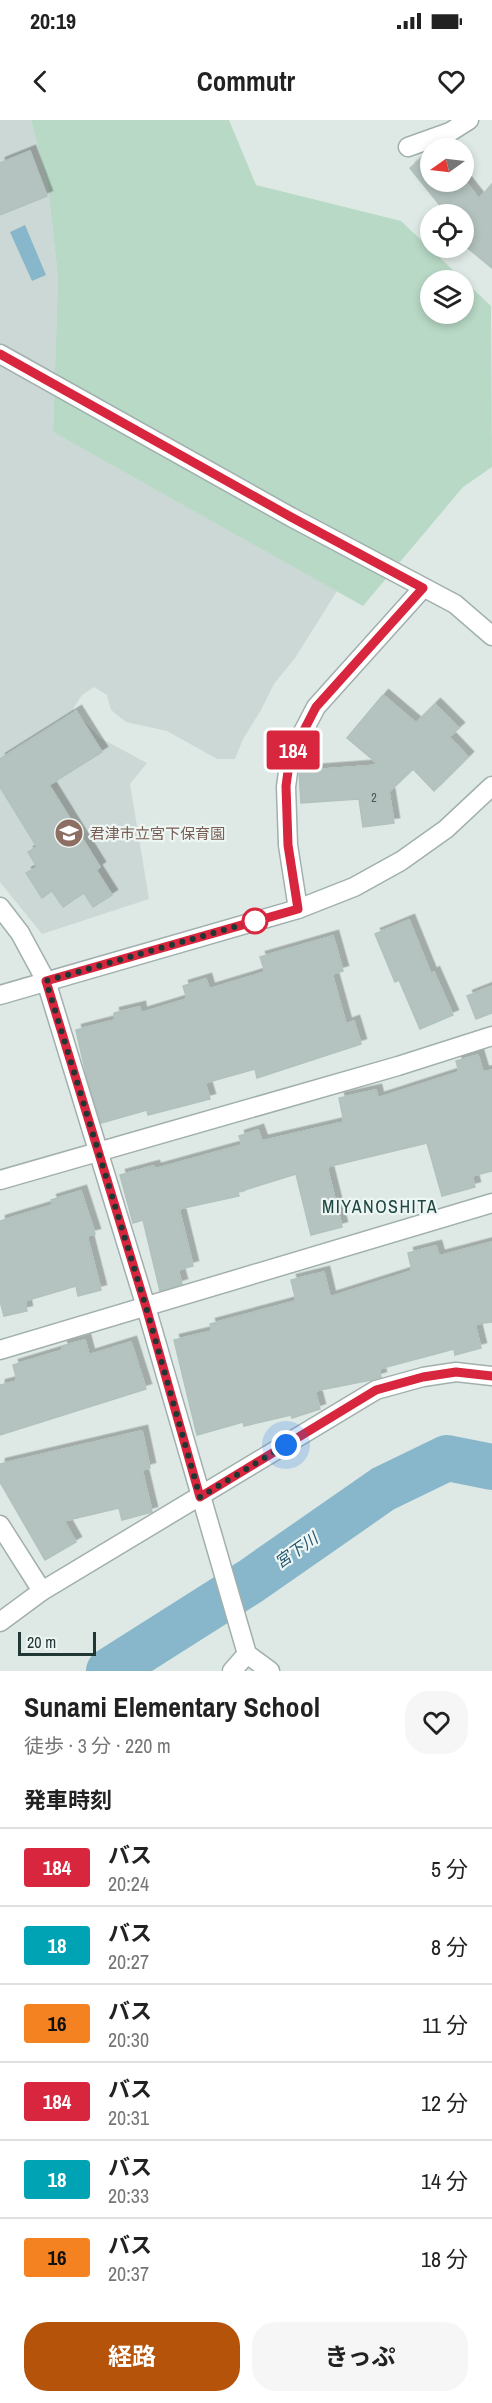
<!DOCTYPE html>
<html lang="ja">
<meta charset="utf-8">
<style>
:root{--surface:#fff;--page:#f6f6f6;--text:#222;--muted:#767676;--line:#e0e0e0;--accent:#b45309}
body{margin:0;font-family:"Archivo Narrow","Noto Sans JP",sans-serif;background:var(--page);color:var(--text);height:100vh;display:flex;flex-direction:column;font-size:22px;white-space:nowrap}
*{box-sizing:border-box;margin:0}
p{font-size:20px;color:var(--muted)}
.icon{flex:none;width:33px;height:33px;fill:none;stroke:currentColor;stroke-width:2;stroke-linecap:round;stroke-linejoin:round}
.map{position:relative;height:1551px;overflow:hidden}
.panel{display:flex;flex-direction:column;background:var(--surface);flex:1}
.panel>*{flex:none}
.badge{padding:0 12px;border-radius:4px;font-size:21px;line-height:39px}
.needle{width:39px;rotate:256deg}
.buttons{position:absolute;left:420px;top:18px;display:grid;gap:12px}
.buttons a{display:grid;place-items:center;width:54px;height:54px;border-radius:50%;background:var(--surface);box-shadow:0 3px 9px #0003;font-size:30px}
.scale{position:absolute;left:18px;bottom:15px;width:78px;box-sizing:border-box;padding-left:6px;border:3px solid #203735;border-top:0;font-size:16px;line-height:21px;white-space:nowrap;color:#203735;-webkit-text-stroke:4px #eef6f3;paint-order:stroke}
.you{position:absolute;width:30px;height:30px;margin:-15px;border:4px solid #fff;border-radius:50%;background:#1a73e8;box-shadow:0 0 0 9px #1a73e833}
.map>.badge{position:absolute;translate:-50% -50%;box-shadow:0 0 0 3px #fff}
h2{padding:0 24px;font-size:22px;line-height:54px}
.round{display:grid;place-items:center;flex:none;width:63px;height:63px;border-radius:24px;background:var(--page)}
.summary{display:flex;align-items:center;justify-content:space-between;height:102px;padding:0 24px}
h1{font-size:28px;font-weight:700;line-height:45px}
.button{display:flex;gap:12px;margin-top:auto;padding:12px 24px}
.button a{flex:1;height:69px;border-radius:24px;background:var(--accent);color:#fff;font-size:24px;font-weight:700;line-height:69px;text-align:center}
.button a+a{background:var(--page);color:var(--text)}
ul{padding:0;list-style:none}
li{display:flex;align-items:center;gap:18px;height:78px;padding:0 24px;border-top:2px solid var(--line)}
li div{flex:1}
li b{display:block;font-size:22px}
li em{font-style:normal}
li .badge{min-width:66px;font-weight:700;text-align:center}
.status{display:flex;justify-content:space-between;align-items:center;height:42px;padding:0 30px;background:var(--surface);direction:ltr}
.status svg{height:16px;fill:currentColor}
header{display:flex;justify-content:space-between;align-items:center;height:78px;padding:0 24px;background:var(--surface);font-size:27px;font-weight:700}
.map>svg:first-child{display:block}
.built{fill:#ccd8d5}
.green{fill:#b8d9c6;fill-rule:evenodd}
.water{fill:#88b6cb}
.lines{fill:none;stroke-linecap:round;stroke-linejoin:round}
.river{stroke:#88b6cb;stroke-width:46}
.building{fill:#b4c3bf;stroke:#b1c2bd;stroke-width:1.5;filter:url(#shadow)}
.minor-casing{stroke:#a1b0ad;stroke-width:21}
.tertiary-casing{stroke:#a1b0ad;stroke-width:21}
.minor{stroke:#fff;stroke-width:18}
.tertiary{stroke:#fff;stroke-width:18}
.line-casing{stroke:#fff;stroke-width:14}
.line{stroke:#d7263d;stroke-width:9}
.walk{stroke:#203735;stroke-width:6;stroke-dasharray:0 10.8}
.stop-dot{fill:#fff;stroke:#d7263d;stroke-width:3}
.labels{text-anchor:middle;dominant-baseline:central;stroke-width:4.5;stroke-linejoin:round;paint-order:stroke}
.number-label{font-size:12px;fill:#455a58}
.education-label{font-size:15px;fill:#785e54;stroke:#eef6f3;text-anchor:start}
.water-label{font-size:16px;font-style:italic;fill:#1f546e;stroke:#eef6f3}
.quarter-label{font-size:18px;letter-spacing:1.5px;fill:#1e4744;stroke:#eef6f3}
</style>
<div class="status"><b>20:19</b><svg viewBox="0 0 49 12"><path d="M0 12V9h3v3zM5 12V6h3v6zM10 12V3h3v9zM15 12V0h3v12zM26 1h20v11H26zM47 4h2v5h-2z"/></svg></div>
<header><svg class="icon" aria-label="back" viewBox="0 0 24 24"><path d="M15 5l-7 7 7 7"/></svg>Commutr<svg class="icon" aria-label="heart" viewBox="0 0 24 24"><path d="M12 20l-8-8c-3-5 5-10 8-4 3-6 11-1 8 4z"/></svg></header>
<div class="map">
<svg width="492" height="1551" viewBox="0 0 492 1551">
<defs>
<filter id="shadow"><feDropShadow dx="5.5" dy="-5.5" stdDeviation="0" flood-color="#0004"/></filter>
</defs>
<rect width="100%" height="100%" fill="#dee9e5"/>
<polygon class="built" points="0,0 31,0 48,66 58,158 53,312 337,471 295,538 274,564 261,590 243,619 235,639 217,639 167,611 126,602 111,590 107,575 94,567 82,575 73,589 100,618 147,643 130,664 149,779 42,814 0,762"/>
<path class="green" d="M 31,0 L 229,0 L 256,65 L 401,101 L 491,186 L 492,347 L 463,367 L 363,486 L 53,312 L 58,158 L 48,66 ZM 430,160 L 464,160 L 464,194 L 430,194 Z"/>
<polygon class="water" points="25,105 46,155 32,161 10,112"/>
<g class="lines">
<polyline class="river" points="109,1551 251,1461 383,1369 447,1338 492,1347"/>
</g>
<g class="building">
<polygon points="30,31 47,76 0,95 0,43"/>
<polygon points="430,31 430,62 464,62 464,60 479,79 492,64 492,148 464,125 464,94 447,94 410,48"/>
<polygon points="383,575 416,603 435,584 459,608 449,617 468,637 434,671 413,649 389,672 394,703 363,707 359,679 301,683 299,651 379,645 347,618"/>
<polygon points="76,591 102,632 49,665 100,747 96,750 112,775 93,787 84,773 63,787 52,771 42,778 26,753 37,747 28,732 37,727 0,667 0,639"/>
<polygon points="409,800 431,854 434,852 453,895 420,909 399,860 395,862 375,814"/>
<polygon points="333,816 343,851 332,854 346,904 354,901 361,924 257,958 255,949 205,963 210,979 148,995 147,990 101,1003 87,958 76,910 115,900 114,893 140,887 141,893 187,879 183,866 206,859 209,869 265,852 260,837"/>
<polygon points="492,866 492,893 476,899 467,876"/>
<polygon points="478,935 483,952 492,950 492,1051 472,1056 475,1067 442,1076 427,1023 327,1047 342,1107 311,1115 296,1054 238,1072 239,1076 179,1089 193,1146 178,1150 182,1164 160,1171 143,1100 133,1103 120,1055 154,1046 155,1049 242,1025 239,1016 258,1010 262,1021 344,1002 339,978 376,970 378,978 459,952 456,941"/>
<polygon points="81,1071 95,1114 87,1116 101,1170 78,1176 76,1166 25,1181 27,1191 4,1196 0,1181 0,1101 53,1085 51,1080"/>
<polygon points="492,1122 492,1202 475,1204 481,1228 455,1235 454,1229 379,1249 381,1257 371,1260 315,1271 320,1289 292,1298 291,1295 244,1306 243,1302 197,1315 174,1220 212,1211 210,1204 296,1181 291,1160 324,1152 330,1177 412,1151 408,1133 436,1126 439,1136"/>
<polygon points="85,1220 89,1235 131,1222 146,1269 0,1315 0,1265 17,1261 13,1245 63,1230 62,1226"/>
<polygon points="142,1311 150,1348 142,1350 152,1392 122,1400 119,1388 64,1401 76,1422 45,1440 0,1362 0,1344"/>
</g>
<g class="lines">
<g class="minor-casing">
<g id="minor">
<polyline points="408,27 450,12 469,0"/>
<polyline points="0,234 291,397 455,484 492,516"/>
<polyline points="0,787 20,813 46,861 146,1187 247,1534 270,1551"/>
<polyline points="298,789 288,725 286,667 290,637 316,587 423,468"/>
<polyline points="0,1060 398,946 492,916"/>
<polyline points="0,1230 492,1083"/>
<polyline points="0,1405 42,1471"/>
<polyline points="0,1502 42,1471 376,1270 423,1257 456,1252 492,1256"/>
<polyline points="232,1551 247,1534"/>
</g>
</g>
<g class="tertiary-casing">
<polyline id="tertiary" points="0,875 298,789 354,767 401,741 446,709 492,666"/>
</g>
<use href="#minor" class="minor"/>
<use href="#tertiary" class="tertiary"/>
</g>
<g class="lines">
<g class="line-casing">
<polyline id="line" points="0,234 291,397 423,468 316,587 290,637 286,666 288,725 298,789 46,861 146,1187 200,1377 376,1270 423,1257 456,1252 492,1256"/>
</g>
<use href="#line" class="line"/>
<polyline class="walk" points="255,801 46,861 146,1187 200,1377 286,1325"/>
</g>
<defs>
<g id="school-disc" transform="scale(1.5)"><circle r="9.5" fill="#8d6e63" stroke="#eef6f3"/><path d="M0-5L7-2L0 1L-7-2ZM-4 1L0 2.5L4 1V4Q0 6-4 4Z" fill="#fff"/></g>
</defs>
<g fill-rule="evenodd">
<use href="#school-disc" x="69" y="713"/>
</g>
<circle class="stop-dot" cx="255" cy="801" r="12"/>
<g class="labels">
<g class="number-label">
<text x="374" y="678">2</text>
</g>
<g class="education-label">
<text x="90" y="713">君津市立宮下保育園</text>
</g>
<g class="water-label">
<text transform="translate(296 1430) rotate(-35)">宮下川</text>
</g>
<g class="quarter-label">
<text x="380" y="1086">MIYANOSHITA</text>
</g>
</g>
</svg>
<div class="buttons">
<a><svg class="needle" viewBox="-14 -14 28 28"><path d="M0-13l5 13h-10z" fill="#e53935"/><path d="M0 13l5-13h-10z" fill="#767676"/></svg></a>
<a><svg class="icon" aria-label="locate" viewBox="0 0 24 24"><circle cx="12" cy="12" r="6"/><path d="M12 2v4M12 18v4M2 12h4M18 12h4"/></svg></a>
<a><svg class="icon" aria-label="layers" viewBox="0 0 24 24"><path d="M12 4l9 5-9 5-9-5zM3 14l9 5 9-5"/></svg></a>
</div>
<div class="scale">20 m</div>
<div class="you" style="left:286px;top:1325px"></div>
<b class="badge" style="left:293px;top:630px;background:#d7263d;color:#fff">184</b>
</div>
<section class="panel">
<div class="summary"><div><h1>Sunami Elementary School</h1><p>徒歩 · 3 分 · 220 m</p></div><a class="round"><svg class="icon" aria-label="heart" viewBox="0 0 24 24"><path d="M12 20l-8-8c-3-5 5-10 8-4 3-6 11-1 8 4z"/></svg></a></div>
<h2>発車時刻</h2>
<ul>
<li><span class="badge" style="background:#d7263d;color:#fff">184</span><div><b>バス</b><p>20:24</p></div><em>5 分</em></li>
<li><span class="badge" style="background:#00a3b4;color:#fff">18</span><div><b>バス</b><p>20:27</p></div><em>8 分</em></li>
<li><span class="badge" style="background:#f58220;color:#111">16</span><div><b>バス</b><p>20:30</p></div><em>11 分</em></li>
<li><span class="badge" style="background:#d7263d;color:#fff">184</span><div><b>バス</b><p>20:31</p></div><em>12 分</em></li>
<li><span class="badge" style="background:#00a3b4;color:#fff">18</span><div><b>バス</b><p>20:33</p></div><em>14 分</em></li>
<li><span class="badge" style="background:#f58220;color:#111">16</span><div><b>バス</b><p>20:37</p></div><em>18 分</em></li>
</ul>
<div class="button"><a>経路</a><a>きっぷ</a></div>
</section>
